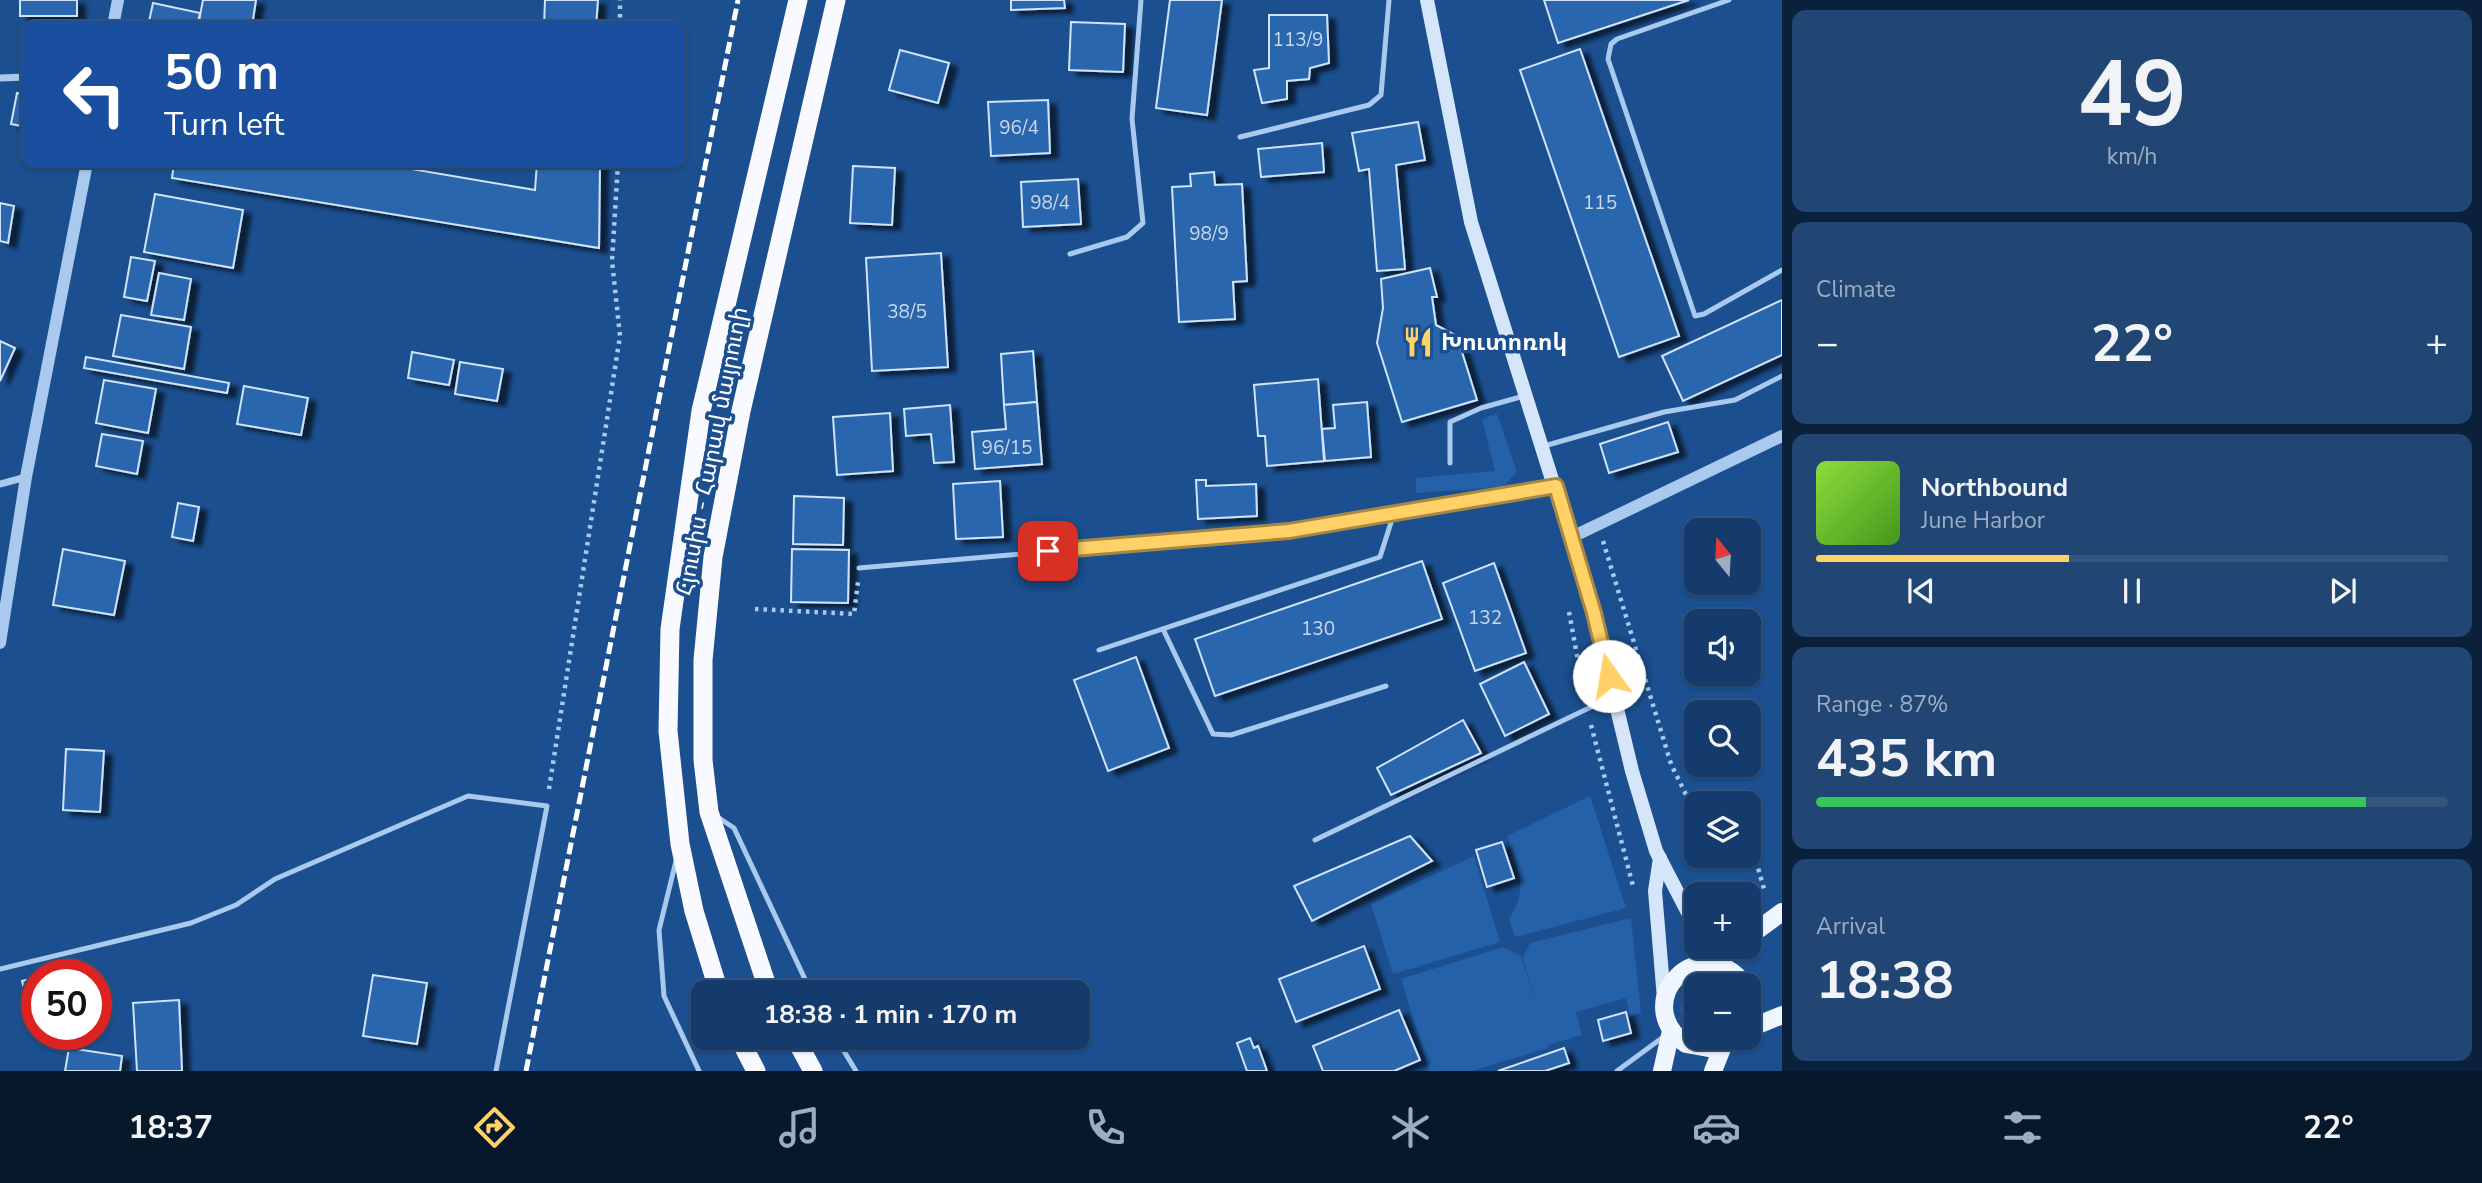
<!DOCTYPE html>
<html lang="en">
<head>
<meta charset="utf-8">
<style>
  body { margin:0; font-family:"Nunito Sans","Noto Sans Armenian",sans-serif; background:#214673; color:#f1f3f6; height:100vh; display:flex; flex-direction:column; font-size:26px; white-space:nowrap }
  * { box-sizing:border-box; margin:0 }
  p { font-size:23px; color:#9dadc1 }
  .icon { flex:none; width:38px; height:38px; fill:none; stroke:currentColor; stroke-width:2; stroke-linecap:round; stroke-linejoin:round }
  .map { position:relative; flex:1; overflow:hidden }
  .details { display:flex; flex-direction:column; gap:10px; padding:10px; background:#0b203b; width:700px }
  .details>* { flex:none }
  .banner { position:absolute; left:21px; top:21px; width:665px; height:147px; border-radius:14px; box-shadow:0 2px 5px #0004,0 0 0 2px #33557e; background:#1a4fa0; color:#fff; overflow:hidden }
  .needle { width:46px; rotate:342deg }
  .controls { position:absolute; left:1684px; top:518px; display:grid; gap:14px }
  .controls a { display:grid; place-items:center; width:77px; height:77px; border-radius:14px; background:#143b6b; box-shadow:0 2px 5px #0004,0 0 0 2px #33557e; font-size:35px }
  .speed { position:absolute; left:21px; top:959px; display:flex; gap:14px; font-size:35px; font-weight:700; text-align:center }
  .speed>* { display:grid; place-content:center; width:91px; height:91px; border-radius:50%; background:#143b6b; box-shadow:0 2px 5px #0004,0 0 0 2px #33557e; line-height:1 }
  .speed .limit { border:10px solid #d22; background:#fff; color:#111 }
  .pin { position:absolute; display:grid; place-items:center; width:60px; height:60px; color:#fff; margin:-30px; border-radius:14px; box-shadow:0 4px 10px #0006 }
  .me { position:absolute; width:77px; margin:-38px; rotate:347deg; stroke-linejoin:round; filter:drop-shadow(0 0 5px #0008) }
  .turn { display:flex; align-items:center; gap:24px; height:147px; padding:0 28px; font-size:32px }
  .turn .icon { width:91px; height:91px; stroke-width:2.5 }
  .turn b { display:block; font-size:49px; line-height:60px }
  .big { font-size:52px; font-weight:700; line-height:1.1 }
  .details .card { flex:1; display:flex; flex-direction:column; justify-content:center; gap:10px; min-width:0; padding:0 24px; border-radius:14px; background:#214673 }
  .details .dial { align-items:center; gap:0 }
  .dial b { font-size:91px; line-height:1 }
  .song { display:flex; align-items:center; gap:21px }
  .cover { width:84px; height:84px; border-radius:10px; background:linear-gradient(135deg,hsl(90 70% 55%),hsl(100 70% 35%)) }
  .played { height:7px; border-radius:4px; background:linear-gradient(90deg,#ffd166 40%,#33557e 40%) }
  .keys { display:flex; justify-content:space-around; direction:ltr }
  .heat { display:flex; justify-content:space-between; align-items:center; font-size:38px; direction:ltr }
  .charge { height:10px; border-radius:5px; background:linear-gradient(90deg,#34c759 87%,#33557e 0) }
  .trip { position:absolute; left:691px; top:980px; width:399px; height:70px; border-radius:14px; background:#143b6b; box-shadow:0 2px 5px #0004,0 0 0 2px #33557e; font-weight:700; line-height:70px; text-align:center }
  .menu { display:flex; height:112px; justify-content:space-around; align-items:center; background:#08182b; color:#9dadc1 }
  .menu .icon { width:49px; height:49px }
  .menu .selected { color:#ffd166 }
  .menu b { font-size:32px; color:#f1f3f6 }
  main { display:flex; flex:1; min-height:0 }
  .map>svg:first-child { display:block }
</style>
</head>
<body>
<main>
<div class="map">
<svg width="1782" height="1071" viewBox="0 0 1782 1071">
  <defs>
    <filter id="shadow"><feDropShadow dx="8" dy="4.5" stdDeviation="2" flood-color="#0009"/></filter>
  </defs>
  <rect width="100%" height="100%" fill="#1b4f8f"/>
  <g fill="#2461a8">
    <path d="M 1497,414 L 1517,472 L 1503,487 L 1416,493 L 1416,478 L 1495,471 L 1482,419 Z"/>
    <path d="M 1590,796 L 1626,908 L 1515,937 L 1509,919 C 1530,888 1517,869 1507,836 Z"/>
    <path d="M 1474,856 L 1500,942 L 1393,974 L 1371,904 Z"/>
    <path d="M 1631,918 L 1641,1013 L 1630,1016 L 1626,998 L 1576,1012 L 1582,1035 L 1548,1045 L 1548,1048 L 1471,1071 L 1429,1071 L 1401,979 L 1503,947 L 1521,956 L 1536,1005 L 1523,958 L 1530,943 Z"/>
    <path d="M 1696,987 L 1696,1031 C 1676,1020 1675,997 1696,987 Z"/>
  </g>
  <g fill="#2a66ad" stroke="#cfe3fa" stroke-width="2" filter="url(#shadow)">
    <rect x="20" y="0" width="57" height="16"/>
    <path d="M 203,0 L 256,0 L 252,26 L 198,26 Z"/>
    <path d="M 545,0 L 598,0 L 596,26 L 544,26 Z"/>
    <path d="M 1011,0 L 1064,0 L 1065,8 L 1011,10 Z"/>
    <path d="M 1170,0 L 1222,0 L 1207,115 L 1156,108 Z"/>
    <path d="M 1544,0 L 1689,0 L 1558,43 Z"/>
    <path d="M 153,3 L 200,13 L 197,26 L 148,26 Z"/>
    <path d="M 1269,15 L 1327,15 L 1329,63 L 1310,68 L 1309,79 L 1287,81 L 1287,99 L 1262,103 L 1254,70 L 1269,68 Z"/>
    <path d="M 1071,22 L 1125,24 L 1123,72 L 1069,70 Z"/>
    <path d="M 1580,49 L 1679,336 L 1619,357 L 1520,70 Z"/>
    <path d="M 900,50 L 949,63 L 938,103 L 889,90 Z"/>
    <path d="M 17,93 L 26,95 L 26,127 L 11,124 Z"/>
    <path d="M 1048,100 L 1050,153 L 991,156 L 988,102 Z"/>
    <path d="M 1418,122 L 1425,160 L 1396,165 L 1405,269 L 1377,271 L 1369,169 L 1359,171 L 1352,133 Z"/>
    <path d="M 1322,143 L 1324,172 L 1261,177 L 1258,149 Z"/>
    <path d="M 174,163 L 376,163 L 535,190 L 537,163 L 600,163 L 599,248 L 172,178 Z"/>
    <path d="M 853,166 L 895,168 L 892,225 L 850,223 Z"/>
    <path d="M 1214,172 L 1215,185 L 1242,184 L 1247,281 L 1233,282 L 1235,319 L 1179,322 L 1172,187 L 1191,186 L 1190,174 Z"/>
    <path d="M 1078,179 L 1081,224 L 1023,227 L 1021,182 Z"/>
    <path d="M 155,194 L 243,210 L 233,268 L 144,252 Z"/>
    <path d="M 0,203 L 14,206 L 8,243 L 0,241 Z"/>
    <path d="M 941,253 L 948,367 L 872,371 L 866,258 Z"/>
    <path d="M 131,257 L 155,261 L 147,301 L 124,297 Z"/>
    <path d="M 1430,268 L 1437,297 L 1432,297 L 1436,325 L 1457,336 L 1477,400 L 1402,422 L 1377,343 L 1383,308 L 1381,279 Z"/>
    <path d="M 159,273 L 191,279 L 184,320 L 151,315 Z"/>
    <path d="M 1782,300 L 1782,355 L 1683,401 L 1662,356 Z"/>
    <path d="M 121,315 L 191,327 L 184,369 L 113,356 Z"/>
    <path d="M 0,341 L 15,348 L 0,381 Z"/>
    <path d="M 1033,351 L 1037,402 L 1004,405 L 1001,354 Z"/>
    <path d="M 412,352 L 454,360 L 449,385 L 408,378 Z"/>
    <path d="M 86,357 L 229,383 L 227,393 L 84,368 Z"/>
    <path d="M 460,362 L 503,369 L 497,401 L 455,394 Z"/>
    <path d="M 1318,379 L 1324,461 L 1267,466 L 1265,436 L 1258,436 L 1254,385 Z"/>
    <path d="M 104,380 L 156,389 L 148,433 L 96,423 Z"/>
    <path d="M 244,386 L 308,398 L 301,435 L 237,424 Z"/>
    <path d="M 1037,402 L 1042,464 L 975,469 L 972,432 L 1006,429 L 1004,405 Z"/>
    <path d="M 1367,402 L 1371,457 L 1325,461 L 1322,429 L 1335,428 L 1333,405 Z"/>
    <path d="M 950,405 L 954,462 L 934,463 L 931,434 L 906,436 L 904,409 Z"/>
    <path d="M 890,413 L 893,471 L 837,475 L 833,417 Z"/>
    <path d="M 1668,422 L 1678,452 L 1609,473 L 1600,444 Z"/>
    <path d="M 102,434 L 143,441 L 137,474 L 96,466 Z"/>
    <path d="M 1196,480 L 1206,480 L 1206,486 L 1256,484 L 1257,516 L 1198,519 Z"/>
    <path d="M 1000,481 L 1003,537 L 956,539 L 953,484 Z"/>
    <path d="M 794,496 L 844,498 L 843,545 L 793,544 Z"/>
    <path d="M 178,503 L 199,507 L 193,541 L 172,537 Z"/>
    <path d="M 63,549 L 125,561 L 114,615 L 53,605 Z"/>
    <path d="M 792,549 L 849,550 L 848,603 L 791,602 Z"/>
    <path d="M 1422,561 L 1442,619 L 1215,696 L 1195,639 Z"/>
    <path d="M 1494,563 L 1526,653 L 1475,671 L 1443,583 Z"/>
    <path d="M 1136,657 L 1169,748 L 1108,771 L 1074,680 Z"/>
    <path d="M 1524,662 L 1549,714 L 1505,736 L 1480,684 Z"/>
    <path d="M 1463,720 L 1481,753 L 1391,795 L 1377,768 Z"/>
    <path d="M 66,749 L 104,751 L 100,812 L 63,810 Z"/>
    <path d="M 1410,836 L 1432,861 L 1312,921 L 1294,886 Z"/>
    <path d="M 1502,842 L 1514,878 L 1487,887 L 1476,850 Z"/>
    <path d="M 1364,946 L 1380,989 L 1296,1022 L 1279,979 Z"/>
    <path d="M 373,975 L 427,983 L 417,1044 L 363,1036 Z"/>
    <path d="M 37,977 L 37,1028 L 34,1028 L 22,981 Z"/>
    <path d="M 179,1000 L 182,1071 L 137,1071 L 133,1003 Z"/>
    <path d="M 1399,1010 L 1420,1060 L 1394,1071 L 1323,1071 L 1313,1046 Z"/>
    <path d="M 1626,1012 L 1631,1033 L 1603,1041 L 1598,1020 Z"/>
    <path d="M 1250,1038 L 1254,1048 L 1258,1046 L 1267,1071 L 1247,1071 L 1237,1043 Z"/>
    <path d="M 69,1048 L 122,1056 L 120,1071 L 65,1071 Z"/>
    <path d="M 1564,1048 L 1569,1063 L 1545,1071 L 1498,1071 Z"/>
  </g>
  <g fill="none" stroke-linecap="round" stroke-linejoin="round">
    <g stroke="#a9c9ee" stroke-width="4.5" stroke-dasharray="3.5 5" stroke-linecap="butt">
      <path d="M 620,26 L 620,0"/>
      <path d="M 1603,541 L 1671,764 L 1696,815"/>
      <path d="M 755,609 L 854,614 L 858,582"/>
      <path d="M 1569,612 L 1584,693"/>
      <path d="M 1591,725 L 1633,886"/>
      <path d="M 549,789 L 620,336 L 612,261 L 618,163"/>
      <path d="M 1727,856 L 1758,868 L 1764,889"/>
    </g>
    <g stroke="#a9c9ee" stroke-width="5">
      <path d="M 1729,0 L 1617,39 L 1611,44 L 1608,59 L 1695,316 L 1704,314 L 1782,270"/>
      <path d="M 1240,137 L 1369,105 L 1381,95 L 1389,0"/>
      <path d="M 1070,254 L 1127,237 L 1143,223 L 1132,119 L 1141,0"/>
      <path d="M 1544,446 L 1664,412 L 1735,400 L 1782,376"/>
      <path d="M 1450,463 L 1450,422 L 1481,408 L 1524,396"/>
      <path d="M 859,568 L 1289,531 L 1553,486"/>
      <path d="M 1163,629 L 1213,734 L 1231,735 L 1386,686"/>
      <path d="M 1099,650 L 1380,557 L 1394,513"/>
      <path d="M 716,816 L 734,828 L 811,992"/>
      <path d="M 1315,840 L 1614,696"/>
      <path d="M 676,861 L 659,930 L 664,996 L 699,1071"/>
      <path d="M 0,969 L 191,923 L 236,905 L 275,879 L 468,796 L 547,806 L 496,1071"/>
      <path d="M 836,1038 L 856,1071"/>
      <path d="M 1617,1071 L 1666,1035"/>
    </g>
    <g stroke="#a9c9ee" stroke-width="7">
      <path d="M 0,78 L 26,77"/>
      <path d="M 0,484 L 26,477"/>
    </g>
    <g stroke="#a9c9ee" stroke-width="12">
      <path d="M 113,26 L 118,0"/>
      <path d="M 1572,537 L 1782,436"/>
      <path d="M 0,643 L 26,477 L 87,163"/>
    </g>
    <g stroke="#d6e6fa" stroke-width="14">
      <path d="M 1427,0 L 1471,222 L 1594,613 L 1632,771 L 1656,851 L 1696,928"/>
      <path d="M 1660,858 L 1655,891 L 1664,999"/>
      <path d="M 1705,947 L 1714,964"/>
    </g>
    <g stroke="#f0f6ff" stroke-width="18">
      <path d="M 1748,937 L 1782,912"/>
      <path d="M 1714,964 L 1736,947"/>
      <path d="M 1748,994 L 1748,1020"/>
      <path d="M 1748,1029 L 1782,1015"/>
      <path d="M 1737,1038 L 1714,1049 L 1686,1044 C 1627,1002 1701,927 1745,985"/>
      <path d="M 1662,1071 L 1671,1031"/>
      <path d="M 1713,1071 L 1723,1046"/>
    </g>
    <g stroke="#f8faff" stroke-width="19">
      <path d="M 719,992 L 694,911 L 680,844 L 668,731 L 670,629 L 701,411 L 798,0"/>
      <path d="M 769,992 L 709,812 L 703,760 L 703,660 L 713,557 L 741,411 L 836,0"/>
      <path d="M 739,1038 L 756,1071"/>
      <path d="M 795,1038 L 813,1071"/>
    </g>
    <path stroke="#fff" stroke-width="5" stroke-dasharray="12 5" stroke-linecap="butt" d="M 526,1071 L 738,0"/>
  </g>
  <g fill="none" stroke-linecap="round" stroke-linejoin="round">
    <g stroke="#a68842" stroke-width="18">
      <path id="route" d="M 1048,551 L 1289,531 L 1556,486 L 1594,613 L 1609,676"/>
    </g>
    <use href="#route" stroke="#ffd166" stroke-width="12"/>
  </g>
  <defs>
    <g id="restaurant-bare" transform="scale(2.415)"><path d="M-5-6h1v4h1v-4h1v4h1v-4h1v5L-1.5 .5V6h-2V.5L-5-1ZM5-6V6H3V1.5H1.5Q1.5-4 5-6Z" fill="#ffd166" stroke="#1b4f8f" stroke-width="2.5" paint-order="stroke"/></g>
  </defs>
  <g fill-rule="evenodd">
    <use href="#restaurant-bare" x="1418" y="342"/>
  </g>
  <g text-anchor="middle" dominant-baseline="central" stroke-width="7" stroke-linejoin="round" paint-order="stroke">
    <g font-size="19" fill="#cad9ea">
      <text x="1298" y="40">113/9</text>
      <text x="1019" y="128">96/4</text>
      <text x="1050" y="203">98/4</text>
      <text x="1600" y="203">115</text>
      <text x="1209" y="234">98/9</text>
      <text x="907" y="312">38/5</text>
      <text x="1007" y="448">96/15</text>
      <text x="1485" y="618">132</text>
      <text x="1318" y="629">130</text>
    </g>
    <g font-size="23" font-weight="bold" fill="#fff" stroke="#1b4f8f" text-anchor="start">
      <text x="1441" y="342">Խուտոռոկ</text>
    </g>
    <g font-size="23" fill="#fff" stroke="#1b4f8f">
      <text transform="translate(712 451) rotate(-79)">Հյուսիս - Հարավ մայրուղի</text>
    </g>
  </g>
</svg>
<div class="controls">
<a><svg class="needle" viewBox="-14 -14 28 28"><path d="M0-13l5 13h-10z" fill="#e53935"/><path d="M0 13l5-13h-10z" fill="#9dadc1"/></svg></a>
<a><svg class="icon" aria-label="sound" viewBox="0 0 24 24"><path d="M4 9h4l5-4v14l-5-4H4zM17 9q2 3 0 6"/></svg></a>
<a><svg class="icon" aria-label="search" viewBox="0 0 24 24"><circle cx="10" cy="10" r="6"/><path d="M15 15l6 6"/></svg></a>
<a><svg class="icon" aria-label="layers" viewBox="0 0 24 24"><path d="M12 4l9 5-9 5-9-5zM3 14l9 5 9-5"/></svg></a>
<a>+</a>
<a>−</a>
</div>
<div class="speed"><div class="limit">50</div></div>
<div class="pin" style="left:1048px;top:551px;background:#d93025"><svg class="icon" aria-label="arrive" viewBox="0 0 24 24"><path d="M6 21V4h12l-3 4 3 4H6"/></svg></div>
<svg class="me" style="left:1609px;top:676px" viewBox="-20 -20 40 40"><circle r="19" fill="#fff"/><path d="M0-13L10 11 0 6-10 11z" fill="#ffd166"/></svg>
<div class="trip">18:38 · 1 min · 170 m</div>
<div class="banner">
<div class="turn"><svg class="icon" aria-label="left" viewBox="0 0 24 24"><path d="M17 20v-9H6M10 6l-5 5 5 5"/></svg><div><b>50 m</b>Turn left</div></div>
</div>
</div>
<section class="details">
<div class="card dial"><b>49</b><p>km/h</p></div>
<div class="card"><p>Climate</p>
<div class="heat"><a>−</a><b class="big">22°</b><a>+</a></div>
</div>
<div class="card">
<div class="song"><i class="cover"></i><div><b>Northbound</b><p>June Harbor</p></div></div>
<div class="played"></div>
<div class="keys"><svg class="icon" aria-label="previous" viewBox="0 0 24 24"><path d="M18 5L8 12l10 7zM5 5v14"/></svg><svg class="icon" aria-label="pause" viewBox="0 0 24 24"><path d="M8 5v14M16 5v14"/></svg><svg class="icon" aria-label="next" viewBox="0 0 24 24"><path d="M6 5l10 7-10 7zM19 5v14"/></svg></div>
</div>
<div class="card"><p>Range · 87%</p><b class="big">435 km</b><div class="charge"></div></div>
<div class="card"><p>Arrival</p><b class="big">18:38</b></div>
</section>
</main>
<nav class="menu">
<b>18:37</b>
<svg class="icon selected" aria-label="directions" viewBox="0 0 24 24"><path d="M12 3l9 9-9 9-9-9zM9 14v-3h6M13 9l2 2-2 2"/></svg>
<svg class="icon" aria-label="music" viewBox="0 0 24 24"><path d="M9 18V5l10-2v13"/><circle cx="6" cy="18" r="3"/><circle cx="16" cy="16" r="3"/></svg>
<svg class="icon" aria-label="phone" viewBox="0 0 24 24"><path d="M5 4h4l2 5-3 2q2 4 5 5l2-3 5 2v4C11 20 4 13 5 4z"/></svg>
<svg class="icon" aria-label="climate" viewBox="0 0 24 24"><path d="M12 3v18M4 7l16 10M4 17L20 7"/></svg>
<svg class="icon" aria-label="car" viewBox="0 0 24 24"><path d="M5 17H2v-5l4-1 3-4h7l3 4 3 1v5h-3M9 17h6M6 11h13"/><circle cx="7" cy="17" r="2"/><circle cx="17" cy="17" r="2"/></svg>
<svg class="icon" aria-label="filters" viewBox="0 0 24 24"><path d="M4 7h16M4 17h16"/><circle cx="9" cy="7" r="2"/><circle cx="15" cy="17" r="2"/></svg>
<b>22°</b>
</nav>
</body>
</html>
